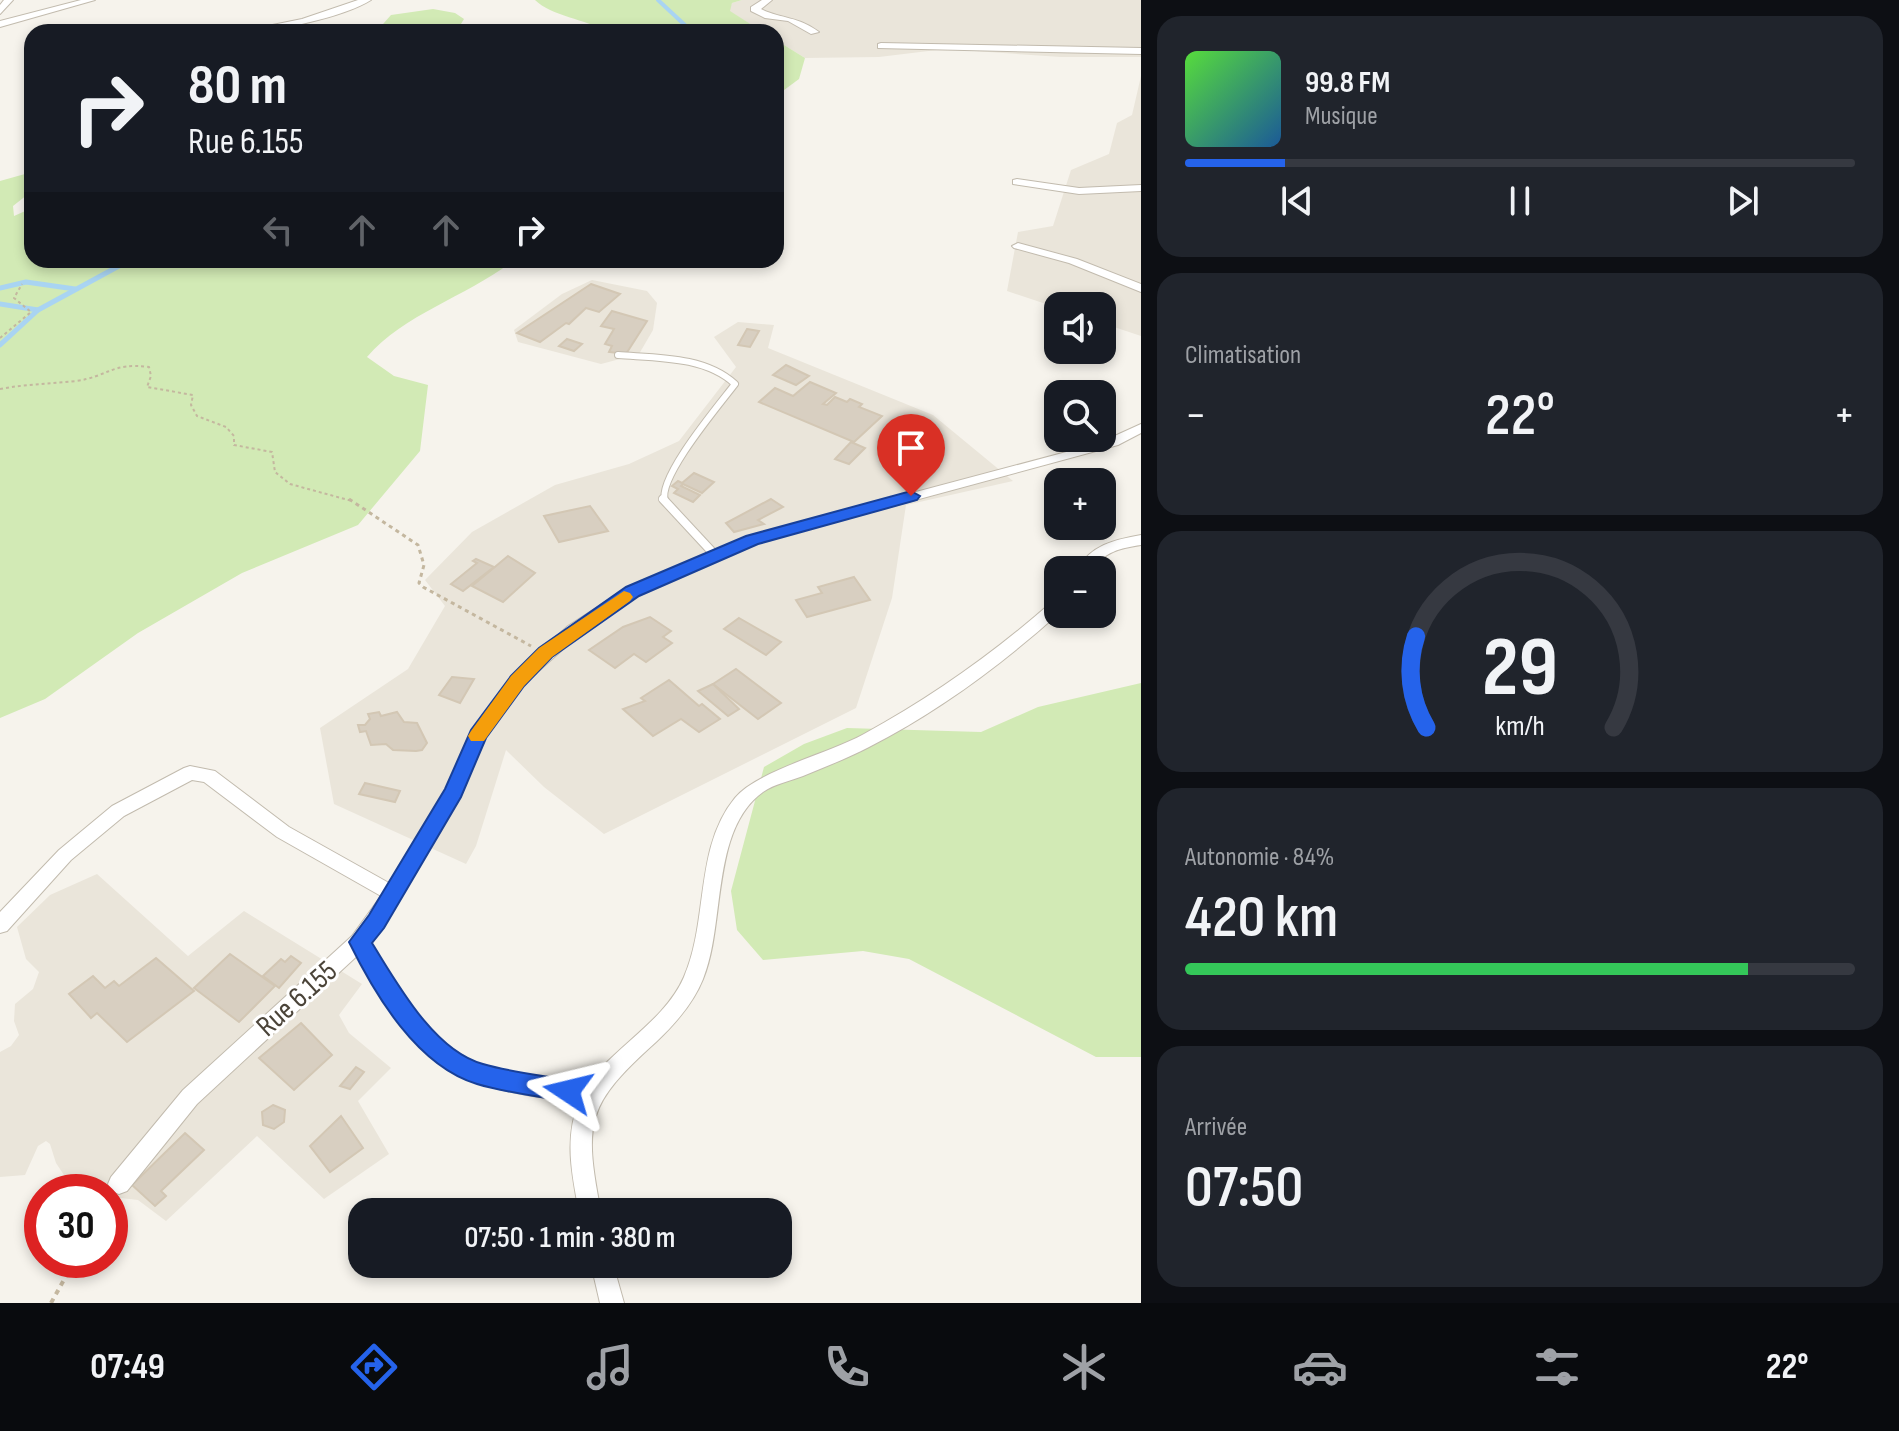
<!DOCTYPE html>
<html lang="fr">
<head>
<meta charset="utf-8">
<style>
  body { margin:0; font-family:"Sofia Sans Condensed",sans-serif; background:#20242c; color:#f1f3f6; height:100vh; display:flex; flex-direction:column; font-size:30px; white-space:nowrap }
  * { box-sizing:border-box; margin:0 }
  p { font-size:26px; color:#9ea1a6 }
  .icon { flex:none; width:44px; height:44px; fill:none; stroke:currentColor; stroke-width:2; stroke-linecap:round; stroke-linejoin:round }
  .map { position:relative; flex:1; overflow:hidden }
  .sheet { display:flex; flex-direction:column; gap:16px; padding:16px; background:#0d0f14; width:758px }
  .sheet>* { flex:none }
  .top-card { position:absolute; left:24px; top:24px; width:760px; height:244px; border-radius:24px; box-shadow:0 4px 12px #0003; background:#171b24; color:#f1f3f6; overflow:hidden }
  .tools { position:absolute; left:1044px; top:292px; display:grid; gap:16px }
  .tools a { display:grid; place-items:center; width:72px; height:72px; border-radius:16px; background:#171b24; box-shadow:0 4px 12px #0003; font-size:40px }
  .speed { position:absolute; left:24px; top:1174px; display:flex; gap:16px; font-size:40px; font-weight:700; text-align:center }
  .speed>* { display:grid; place-content:center; width:104px; height:104px; border-radius:50%; background:#171b24; box-shadow:0 4px 12px #0003; line-height:1 }
  .speed .limit { border:12px solid #d22; background:#fff; color:#111 }
  .pin { position:absolute; display:grid; place-items:center; width:68px; height:68px; color:#fff; margin:-82px -34px; border-radius:50% 50% 50% 0; rotate:-45deg; box-shadow:0 0 8px #0007 }
  .pin .icon { rotate:45deg }
  .me { position:absolute; width:88px; margin:-44px; rotate:280deg; stroke-linejoin:round; filter:drop-shadow(0 0 6px #0008) }
  .turn { display:flex; align-items:center; gap:28px; height:168px; padding:0 32px; font-size:36px }
  .turn .icon { width:104px; height:104px; stroke-width:2.5 }
  .turn b { display:block; font-size:56px; line-height:68px }
  .lanes { display:flex; align-items:center; height:76px; padding:0 32px; background:#0003; justify-content:center; gap:40px; direction:ltr }
  .lanes .off { opacity:.35 }
  .big { font-size:60px; font-weight:600; line-height:1.1 }
  .sheet .tile { flex:1; display:flex; flex-direction:column; justify-content:center; gap:12px; min-width:0; padding:0 28px; border-radius:24px; background:#20242c }
  .sheet .dial { align-items:center; gap:0 }
  .dial svg { height:208px; overflow:visible; fill:none; stroke:#363941; stroke-width:7; stroke-linecap:round; text-anchor:middle }
  .dial text { fill:#f1f3f6; stroke:none }
  .song { display:flex; align-items:center; gap:24px }
  .cover { width:96px; height:96px; border-radius:12px; background:linear-gradient(135deg,hsl(110 70% 55%),hsl(210 70% 35%)) }
  .played { height:8px; border-radius:4px; background:linear-gradient(90deg,#2563eb 15%,#363941 15%) }
  .keys { display:flex; justify-content:space-around; direction:ltr }
  .heat { display:flex; justify-content:space-between; align-items:center; font-size:44px; direction:ltr }
  .charge { height:12px; border-radius:6px; background:linear-gradient(90deg,#34c759 84%,#363941 0) }
  .trip { position:absolute; left:348px; top:1198px; width:444px; height:80px; border-radius:24px; background:#171b24; box-shadow:0 4px 12px #0003; font-weight:600; line-height:80px; text-align:center }
  .tab-bar { display:flex; height:128px; justify-content:space-around; align-items:center; background:#090b0e; color:#9ea1a6 }
  .tab-bar .icon { width:56px; height:56px }
  .tab-bar .on { color:#2563eb }
  .tab-bar b { font-size:36px; color:#f1f3f6 }
  main { display:flex; flex:1; min-height:0 }
  .map>svg:first-child { display:block }
</style>
</head>
<body>
<main>
<div class="map">
<svg width="1141" height="1303" viewBox="0 0 1141 1303">
  <rect width="100%" height="100%" fill="#f6f3ec"/>
  <g fill="#eae5da">
    <path d="M 742,0 L 1141,0 L 1141,57 L 1061,57 L 945,49 L 879,57 L 805,58 L 776,40 L 776,32 L 763,32 L 729,11 L 732,3 Z"/>
    <path d="M 1141,76 L 1141,336 L 1102,323 L 1102,306 L 1058,308 L 1007,291 L 1018,232 L 1053,226 L 1071,170 L 1109,154 L 1117,123 L 1132,115 Z"/>
    <path d="M 592,280 L 647,291 L 657,303 L 653,330 L 639,354 L 601,364 L 518,342 L 514,330 L 562,294 Z"/>
    <path d="M 738,322 L 774,325 L 768,348 L 933,415 L 1013,481 L 906,505 L 892,598 L 856,708 L 604,834 L 544,787 L 506,750 L 476,846 L 466,864 L 334,804 L 320,728 L 408,669 L 445,606 L 425,580 L 472,532 L 555,485 L 629,464 L 679,441 L 736,367 L 714,337 Z"/>
    <path d="M 97,874 L 188,956 L 244,911 L 362,984 L 339,1015 L 349,1033 L 391,1068 L 358,1101 L 389,1154 L 324,1199 L 257,1136 L 166,1221 L 138,1200 L 112,1197 L 110,1192 L 95,1192 L 70,1184 L 56,1163 L 50,1144 L 46,1141 L 38,1146 L 25,1175 L 0,1177 L 0,1052 L 11,1046 L 19,1035 L 14,1021 L 15,1004 L 33,989 L 39,972 L 26,959 L 17,927 L 50,895 Z"/>
  </g>
  <g fill="#d2eab5">
    <path d="M 535,0 L 742,0 L 732,3 L 730,11 L 763,32 L 607,32 C 586,19 551,16 535,0 Z"/>
    <path d="M 433,9 L 455,13 L 464,19 L 456,32 L 376,32 L 391,15 Z"/>
    <path d="M 776,40 L 805,58 L 799,79 L 776,96 Z"/>
    <path d="M 32,172 L 32,191 L 13,206 L 14,216 L 32,208 L 32,260 L 514,260 C 469,296 405,313 367,357 L 394,376 L 428,385 L 420,451 L 358,525 L 242,573 L 138,633 L 45,699 L 0,718 L 0,181 Z"/>
    <path d="M 1141,683 L 1141,1057 L 1096,1057 L 909,959 L 863,951 L 763,960 L 737,930 L 731,891 L 764,767 L 804,744 L 847,728 L 981,732 L 1038,707 Z"/>
  </g>
  <g fill="none" stroke-linecap="round" stroke-linejoin="round">
    <path stroke="#a9d4f2" stroke-width="4" d="M 658,0 L 687,27 L 688,32"/>
    <g stroke="#a9d4f2" stroke-width="5">
      <path d="M 0,288 L 26,282 L 75,289"/>
      <path d="M 0,304 L 38,310"/>
      <path d="M 0,345 L 38,310 L 130,260"/>
    </g>
  </g>
  <g fill="#d8cfc1" stroke="#d3c7b4" stroke-width="2">
    <path d="M 591,284 L 620,294 L 599,312 L 586,308 L 569,324 L 566,323 L 540,342 L 517,333 Z"/>
    <path d="M 612,311 L 647,321 L 626,354 L 609,352 L 612,346 L 605,344 L 614,329 L 601,326 Z"/>
    <path d="M 747,329 L 759,331 L 750,347 L 738,345 Z"/>
    <path d="M 567,339 L 582,344 L 574,351 L 559,346 Z"/>
    <path d="M 786,365 L 809,376 L 796,385 L 773,375 Z"/>
    <path d="M 810,382 L 836,393 L 823,404 L 827,405 L 835,397 L 847,402 L 850,399 L 862,404 L 859,407 L 882,416 L 854,442 L 759,402 L 775,388 L 793,396 Z"/>
    <path d="M 851,442 L 865,448 L 849,464 L 835,459 Z"/>
    <path d="M 913,456 L 921,460 L 907,471 L 899,466 Z"/>
    <path d="M 694,473 L 714,482 L 702,493 L 683,484 L 681,486 L 700,495 L 693,502 L 674,493 L 678,489 L 672,486 L 678,481 L 682,483 Z"/>
    <path d="M 771,499 L 783,507 L 758,520 L 764,524 L 734,532 L 726,523 Z"/>
    <path d="M 590,506 L 608,531 L 559,542 L 544,516 Z"/>
    <path d="M 508,556 L 535,573 L 503,602 L 472,586 Z"/>
    <path d="M 476,559 L 494,567 L 463,591 L 451,584 L 477,563 L 473,561 Z"/>
    <path d="M 854,577 L 870,600 L 807,617 L 796,600 L 822,593 L 818,587 Z"/>
    <path d="M 650,617 L 671,631 L 663,637 L 672,643 L 646,662 L 634,654 L 615,668 L 589,650 L 623,627 Z"/>
    <path d="M 739,618 L 781,642 L 766,655 L 724,629 Z"/>
    <path d="M 736,669 L 781,703 L 758,719 L 713,684 Z"/>
    <path d="M 452,677 L 474,679 L 460,703 L 439,695 Z"/>
    <path d="M 669,680 L 699,706 L 702,704 L 720,719 L 699,732 L 681,719 L 653,736 L 623,709 L 645,701 L 641,698 Z"/>
    <path d="M 713,684 L 739,709 L 728,716 L 698,691 Z"/>
    <path d="M 379,712 L 381,716 L 397,712 L 404,722 L 417,723 L 427,743 L 422,750 L 416,751 L 393,750 L 386,744 L 371,745 L 366,731 L 360,732 L 358,725 L 365,725 L 370,719 L 368,714 Z"/>
    <path d="M 365,783 L 400,791 L 395,802 L 359,794 Z"/>
    <path d="M 230,954 L 275,986 L 239,1022 L 194,988 Z"/>
    <path d="M 291,956 L 301,963 L 279,988 L 263,976 L 281,959 L 285,962 Z"/>
    <path d="M 156,958 L 194,991 L 127,1042 L 97,1013 L 91,1018 L 69,994 L 93,976 L 105,988 L 114,981 L 119,986 Z"/>
    <path d="M 301,1023 L 332,1055 L 294,1090 L 259,1058 Z"/>
    <path d="M 356,1067 L 364,1072 L 350,1089 L 340,1086 Z"/>
    <path d="M 273,1105 L 285,1110 L 284,1122 L 274,1129 L 263,1125 L 262,1112 Z"/>
    <path d="M 341,1116 L 363,1148 L 330,1172 L 310,1146 Z"/>
    <path d="M 185,1133 L 204,1150 L 161,1191 L 166,1196 L 155,1206 L 132,1185 Z"/>
  </g>
  <g fill="none" stroke-linecap="round" stroke-linejoin="round">
    <g stroke="#c2bbae" stroke-width="8">
      <path id="lane-far1" d="M 618,355 C 656,358 705,356 735,384 C 719,405 657,478 665,501"/>
    </g>
    <g stroke="#c2bbae" stroke-width="10">
      <path id="lane" d="M 663,499 L 715,555"/>
    </g>
    <g stroke="#c2bbae" stroke-width="2">
      <g id="street">
        <path d="M 4,0 L 13,0 L 0,14 L 0,5 Z"/>
        <path d="M 81,0 L 95,0 L 0,27 L 0,21 Z"/>
        <path d="M 358,0 L 371,0 C 342,18 274,32 238,32 L 302,19 Z"/>
        <path d="M 762,0 L 772,0 L 761,9 C 781,19 798,16 819,32 L 811,34 L 788,21 L 765,18 L 751,11 L 751,7 Z"/>
        <path d="M 881,43 L 1141,48 L 1141,54 L 878,48 L 878,44 Z"/>
        <path d="M 1017,179 L 1079,188 L 1141,185 L 1141,191 L 1079,194 L 1013,184 L 1013,180 Z"/>
        <path d="M 1018,243 L 1077,259 L 1141,284 L 1141,292 L 1069,263 L 1014,248 L 1012,246 Z"/>
        <path d="M 1141,424 L 1141,433 L 1118,445 L 757,543 L 637,596 L 580,634 L 523,685 L 486,737 L 460,796 L 383,927 L 370,943 C 399,990 429,1046 485,1066 C 517,1078 554,1079 587,1085 C 615,1046 665,1021 684,977 C 709,920 694,848 735,798 C 757,771 830,753 864,734 C 932,697 995,652 1053,601 L 1058,600 L 1058,614 C 1001,665 938,712 869,747 C 848,758 825,767 803,776 C 790,781 774,784 763,792 C 710,830 726,924 703,979 C 693,1004 675,1024 656,1042 C 587,1104 583,1121 601,1212 L 579,1212 C 572,1175 564,1138 579,1102 C 549,1098 517,1095 488,1086 C 423,1066 391,1011 357,956 L 197,1104 L 127,1191 L 119,1194 L 111,1191 L 108,1184 L 111,1177 L 183,1090 L 352,936 L 381,896 L 277,837 L 204,782 L 192,780 L 124,816 L 71,860 L 7,931 L 0,933 L 0,912 L 59,850 L 112,806 L 184,768 L 190,766 L 215,771 L 289,827 L 389,883 L 446,789 L 472,731 L 511,677 L 568,626 L 627,588 L 747,537 L 1070,451 L 1108,439 Z"/>
        <path d="M 1141,535 L 1141,545 C 1120,548 1104,552 1092,570 L 1076,570 C 1092,545 1113,540 1141,535 Z"/>
        <path d="M 591,1264 L 613,1264 L 624,1303 L 600,1303 Z"/>
      </g>
    </g>
    <g stroke="#c4b79f" stroke-width="2" stroke-dasharray="3 3" stroke-linecap="butt">
      <path d="M 0,338 L 31,312 L 14,298 L 22,284"/>
      <path d="M 0,389 C 26,384 50,384 76,381 C 107,377 112,362 149,367 L 151,376 L 147,387 L 193,395 L 191,405 L 197,416 L 226,427 L 234,436 L 234,445 L 272,452 L 275,472 L 290,484 L 352,501"/>
    </g>
    <path stroke="#c4b79f" stroke-width="3" stroke-dasharray="4 4" stroke-linecap="butt" d="M 349,499 L 418,545 L 424,565 L 419,583 L 423,587 L 531,646"/>
    <path stroke="#c4b79f" stroke-width="4" stroke-dasharray="5 5" stroke-linecap="butt" d="M 51,1303 L 75,1260"/>
    <use href="#lane-far1" stroke="#fff" stroke-width="6"/>
    <use href="#lane" stroke="#fff" stroke-width="8"/>
    <use href="#street" fill="#fff" fill-rule="evenodd"/>
  </g>
  <path fill="#2563eb" stroke="#184099" stroke-width="2" d="M 911,491 L 920,496 L 917,500 L 758,544 L 639,596 L 552,657 L 524,686 L 486,738 L 461,797 L 384,928 L 372,943 C 397,983 434,1051 483,1064 C 510,1072 540,1075 568,1080 L 577,1083 L 580,1091 L 577,1098 L 568,1102 C 538,1096 507,1093 477,1084 C 417,1066 375,995 349,942 L 369,915 L 445,789 L 471,730 L 511,676 L 539,648 L 626,587 L 746,536 Z"/>
  <path fill="#f59e0b" d="M 624,591 L 630,593 L 633,597 L 630,601 L 552,657 L 524,686 L 484,741 L 471,741 L 468,736 L 471,731 L 511,676 L 539,648 Z"/>
  <g text-anchor="middle" dominant-baseline="central" stroke-width="6" stroke-linejoin="round" paint-order="stroke">
    <g font-size="30" fill="#4b4439" stroke="#fff">
      <text transform="translate(297 999) rotate(-42)">Rue 6.155</text>
    </g>
  </g>
</svg>
<div class="tools">
<a><svg class="icon" aria-label="sound" viewBox="0 0 24 24"><path d="M4 9h4l5-4v14l-5-4H4zM17 9q2 3 0 6"/></svg></a>
<a><svg class="icon" aria-label="search" viewBox="0 0 24 24"><circle cx="10" cy="10" r="6"/><path d="M15 15l6 6"/></svg></a>
<a>+</a>
<a>−</a>
</div>
<div class="speed"><div class="limit">30</div></div>
<div class="pin" style="left:911px;top:496px;background:#d93025"><svg class="icon" aria-label="arrive" viewBox="0 0 24 24"><path d="M6 21V4h12l-3 4 3 4H6"/></svg></div>
<svg class="me" style="left:568px;top:1091px" viewBox="-20 -20 40 40"><path d="M0-17L14 15 0 8-14 15z" fill="#2563eb" stroke="#fff" stroke-width="4"/></svg>
<div class="trip">07:50 · 1 min · 380 m</div>
<div class="top-card">
<div class="turn"><svg class="icon" aria-label="right" viewBox="0 0 24 24"><path d="M7 20v-9h11M14 6l5 5-5 5"/></svg><div><b>80 m</b>Rue 6.155</div></div>
<div class="lanes"><svg class="icon off" aria-label="left" viewBox="0 0 24 24"><path d="M17 20v-9H6M10 6l-5 5 5 5"/></svg><svg class="icon off" aria-label="ahead" viewBox="0 0 24 24"><path d="M12 20V5M6 11l6-6 6 6"/></svg><svg class="icon off" aria-label="ahead" viewBox="0 0 24 24"><path d="M12 20V5M6 11l6-6 6 6"/></svg><svg class="icon" aria-label="right" viewBox="0 0 24 24"><path d="M7 20v-9h11M14 6l5 5-5 5"/></svg></div>
</div>
</div>
<section class="sheet">
<div class="tile">
<div class="song"><i class="cover"></i><div><b>99.8 FM</b><p>Musique</p></div></div>
<div class="played"></div>
<div class="keys"><svg class="icon" aria-label="previous" viewBox="0 0 24 24"><path d="M18 5L8 12l10 7zM5 5v14"/></svg><svg class="icon" aria-label="pause" viewBox="0 0 24 24"><path d="M8 5v14M16 5v14"/></svg><svg class="icon" aria-label="next" viewBox="0 0 24 24"><path d="M6 5l10 7-10 7zM19 5v14"/></svg></div>
</div>
<div class="tile"><p>Climatisation</p>
<div class="heat"><a>−</a><b class="big">22°</b><a>+</a></div>
</div>
<div class="tile dial"><svg viewBox="0 0 100 80">
<path d="M14 69A42 42 0 1 1 86 69"/>
<path d="M14 69A42 42 0 0 1 10 34" stroke="#2563eb"/>
<text x="50" y="56" font-size="32" font-weight="700">29</text>
<text x="50" y="72" font-size="11">km/h</text>
</svg></div>
<div class="tile"><p>Autonomie · 84%</p><b class="big">420 km</b><div class="charge"></div></div>
<div class="tile"><p>Arrivée</p><b class="big">07:50</b></div>
</section>
</main>
<nav class="tab-bar">
<b>07:49</b>
<svg class="icon on" aria-label="directions" viewBox="0 0 24 24"><path d="M12 3l9 9-9 9-9-9zM9 14v-3h6M13 9l2 2-2 2"/></svg>
<svg class="icon" aria-label="music" viewBox="0 0 24 24"><path d="M9 18V5l10-2v13"/><circle cx="6" cy="18" r="3"/><circle cx="16" cy="16" r="3"/></svg>
<svg class="icon" aria-label="phone" viewBox="0 0 24 24"><path d="M5 4h4l2 5-3 2q2 4 5 5l2-3 5 2v4C11 20 4 13 5 4z"/></svg>
<svg class="icon" aria-label="climate" viewBox="0 0 24 24"><path d="M12 3v18M4 7l16 10M4 17L20 7"/></svg>
<svg class="icon" aria-label="car" viewBox="0 0 24 24"><path d="M5 17H2v-5l4-1 3-4h7l3 4 3 1v5h-3M9 17h6M6 11h13"/><circle cx="7" cy="17" r="2"/><circle cx="17" cy="17" r="2"/></svg>
<svg class="icon" aria-label="filters" viewBox="0 0 24 24"><path d="M4 7h16M4 17h16"/><circle cx="9" cy="7" r="2"/><circle cx="15" cy="17" r="2"/></svg>
<b>22°</b>
</nav>
</body>
</html>
